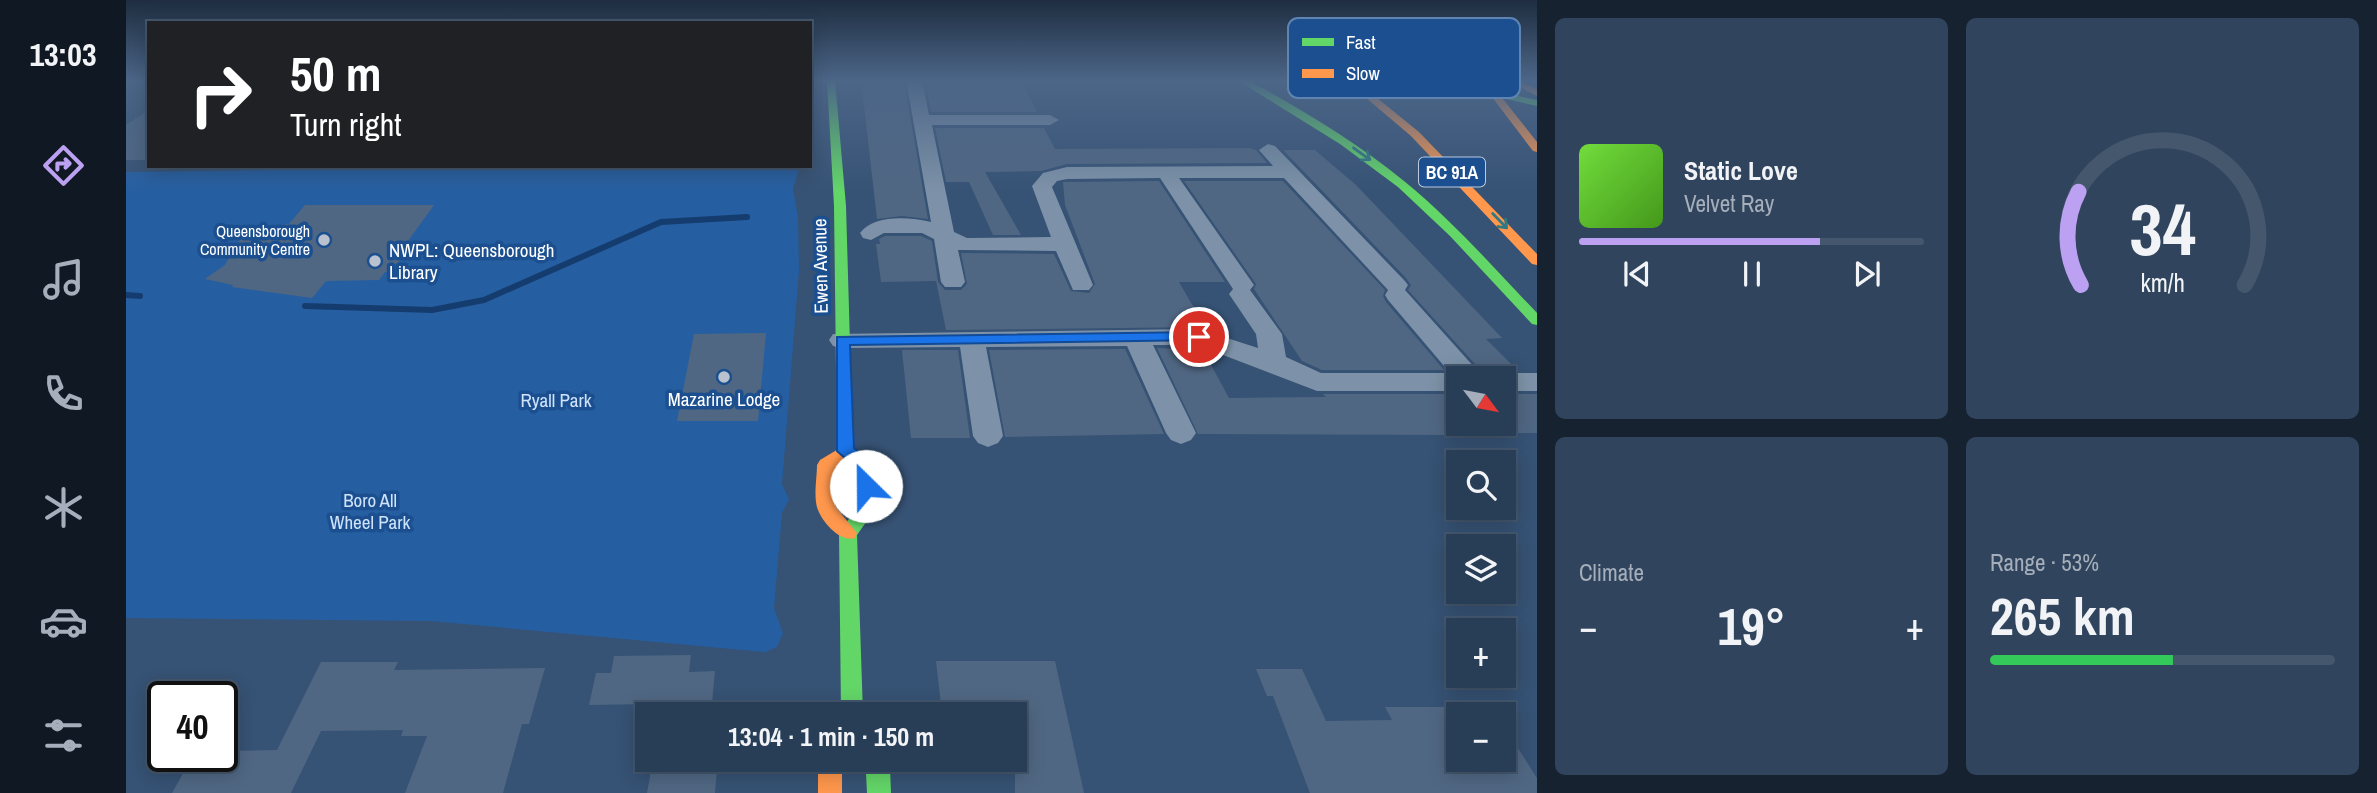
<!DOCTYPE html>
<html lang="en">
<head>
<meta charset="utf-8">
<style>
  body { margin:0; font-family:"Archivo Narrow",sans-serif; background:#30455d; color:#f1f3f6; height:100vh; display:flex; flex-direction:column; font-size:26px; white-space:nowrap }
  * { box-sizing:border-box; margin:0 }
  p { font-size:23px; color:#a5aeba }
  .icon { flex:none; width:38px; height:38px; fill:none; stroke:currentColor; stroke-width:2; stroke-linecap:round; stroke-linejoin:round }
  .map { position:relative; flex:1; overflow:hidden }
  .details { display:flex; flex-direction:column; gap:18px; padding:18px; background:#162230; width:840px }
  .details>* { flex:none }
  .guide { position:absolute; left:21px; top:21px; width:665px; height:147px; border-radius:0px; box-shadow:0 4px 18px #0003,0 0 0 2px #44576d; background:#202124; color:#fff; overflow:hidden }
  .needle { width:46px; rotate:122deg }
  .tools { position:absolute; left:1320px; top:366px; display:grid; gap:14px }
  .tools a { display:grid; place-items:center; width:70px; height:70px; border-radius:0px; background:#283e57; box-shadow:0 4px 18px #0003,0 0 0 2px #44576d; font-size:35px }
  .speed { position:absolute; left:21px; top:681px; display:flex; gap:14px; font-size:35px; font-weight:700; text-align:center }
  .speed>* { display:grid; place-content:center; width:91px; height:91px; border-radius:50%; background:#283e57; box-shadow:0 4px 18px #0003,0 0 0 2px #44576d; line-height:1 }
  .speed .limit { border:4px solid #111; border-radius:10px; background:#fff; color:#111 }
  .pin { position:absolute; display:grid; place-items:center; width:60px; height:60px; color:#fff; margin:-30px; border:4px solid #fff; border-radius:50%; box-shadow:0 2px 7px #0007 }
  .me { position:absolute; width:77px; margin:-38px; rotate:337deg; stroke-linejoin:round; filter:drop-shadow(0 0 5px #0008) }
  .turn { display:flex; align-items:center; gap:24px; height:147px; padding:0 28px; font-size:32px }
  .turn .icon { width:91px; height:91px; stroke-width:2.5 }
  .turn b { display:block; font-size:49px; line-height:60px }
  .big { font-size:52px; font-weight:800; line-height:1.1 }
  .details .widget { flex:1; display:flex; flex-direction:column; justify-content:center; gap:10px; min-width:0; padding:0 24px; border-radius:10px; background:#30455d }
  .details .dial { align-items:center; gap:0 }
  .dial svg { height:182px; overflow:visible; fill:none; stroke:#44576d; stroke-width:7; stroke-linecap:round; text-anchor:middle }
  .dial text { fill:#f1f3f6; stroke:none }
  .song { display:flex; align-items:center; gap:21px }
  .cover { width:84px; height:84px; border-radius:10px; background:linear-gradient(135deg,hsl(100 70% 55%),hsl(100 70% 35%)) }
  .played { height:7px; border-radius:4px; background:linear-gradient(90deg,#bca0f2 70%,#44576d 70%) }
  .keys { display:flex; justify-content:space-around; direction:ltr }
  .heat { display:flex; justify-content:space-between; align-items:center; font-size:38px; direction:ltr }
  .charge { height:10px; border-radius:5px; background:linear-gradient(90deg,#34c759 53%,#44576d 0) }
  .details .tiles { flex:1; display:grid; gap:18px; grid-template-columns:repeat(2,1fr) }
  .trip { position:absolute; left:509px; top:702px; width:392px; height:70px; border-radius:0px; background:#283e57; box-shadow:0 4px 18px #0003,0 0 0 2px #44576d; font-weight:800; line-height:70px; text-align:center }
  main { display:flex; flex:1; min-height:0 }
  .tabs { display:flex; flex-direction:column; width:126px; justify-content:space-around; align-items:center; background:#101923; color:#a5aeba }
  .tabs .icon { width:49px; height:49px }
  .tabs .selected { color:#bca0f2 }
  .tabs b { font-size:32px; color:#f1f3f6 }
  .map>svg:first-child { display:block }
</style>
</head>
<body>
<main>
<nav class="tabs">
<b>13:03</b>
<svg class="icon selected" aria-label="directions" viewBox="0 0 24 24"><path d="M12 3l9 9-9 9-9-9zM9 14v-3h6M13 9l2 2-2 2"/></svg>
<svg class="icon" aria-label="music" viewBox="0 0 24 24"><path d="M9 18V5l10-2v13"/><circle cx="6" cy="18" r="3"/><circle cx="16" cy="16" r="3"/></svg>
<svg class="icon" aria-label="phone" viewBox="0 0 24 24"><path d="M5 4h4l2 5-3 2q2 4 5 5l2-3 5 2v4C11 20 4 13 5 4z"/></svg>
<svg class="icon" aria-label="climate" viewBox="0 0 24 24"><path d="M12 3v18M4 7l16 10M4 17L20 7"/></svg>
<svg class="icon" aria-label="car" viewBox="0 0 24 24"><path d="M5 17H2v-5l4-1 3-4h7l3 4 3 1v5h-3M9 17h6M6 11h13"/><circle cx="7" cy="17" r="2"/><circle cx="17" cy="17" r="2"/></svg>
<svg class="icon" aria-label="filters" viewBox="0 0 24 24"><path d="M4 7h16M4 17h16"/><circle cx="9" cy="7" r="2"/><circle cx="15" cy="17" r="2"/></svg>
</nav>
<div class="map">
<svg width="1411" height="793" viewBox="0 0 1411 793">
  <rect width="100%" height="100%" fill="#365274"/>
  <path fill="#265fa1" d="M 445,166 L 674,166 L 667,189 L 672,217 L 673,271 L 656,484 L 663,499 L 656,513 L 648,608 L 657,633 L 651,647 L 639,652 L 305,621 L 0,618 L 0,172 Z"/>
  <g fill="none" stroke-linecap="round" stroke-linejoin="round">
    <g stroke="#153c6e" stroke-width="6">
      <path d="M 0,295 L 14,296"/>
      <path d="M 179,306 L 306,310 L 358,300 L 535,222 L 621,217"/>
    </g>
  </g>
  <g fill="#506783">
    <path d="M 735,80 L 778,80 L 802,219 L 776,216 L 751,219 Z"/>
    <path d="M 799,80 L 895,80 L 911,112 L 805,112 Z"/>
    <path d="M 23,110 L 23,160 L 0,160 L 0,125 Z"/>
    <path d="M 809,128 L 918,128 L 929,149 L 1123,148 L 1130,150 L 1141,163 L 941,164 L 915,171 L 859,172 L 895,235 L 867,235 L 843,182 L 820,182 Z"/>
    <path d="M 1157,150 L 1189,150 L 1230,185 L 1376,338 L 1360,339 L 1391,370 L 1359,375 L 1282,290 L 1285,285 L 1280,278 Z"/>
    <path d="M 1033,181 L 1099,282 L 1053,282 L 1079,327 L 820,330 L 810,281 L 755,282 L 750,244 L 754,244 L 753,239 L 759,236 L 795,236 L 806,241 L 812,282 L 819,290 L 835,290 L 841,284 L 835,253 L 928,254 L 945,291 L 963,293 L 969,284 L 939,205 L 937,182 Z"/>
    <path d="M 1058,181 L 1157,181 L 1259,290 L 1257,296 L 1260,302 L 1318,370 L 1196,370 L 1176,361 L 1128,289 L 1130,284 Z"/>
    <path d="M 179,205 L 308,205 L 274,252 L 278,255 L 265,272 L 259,272 L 253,280 L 200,281 L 186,298 L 106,287 L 107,285 L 79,279 L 99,265 L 120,229 L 163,224 Z"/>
    <path d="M 640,333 L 632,421 L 551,421 L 568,334 Z"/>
    <path d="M 1031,348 L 1077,350 L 1103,398 L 1200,397 L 1197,394 L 1332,394 L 1332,435 L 1072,434 Z"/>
    <path d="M 999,349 L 1038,434 L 879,437 L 863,350 Z"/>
    <path d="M 776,350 L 832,350 L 844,438 L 785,438 Z"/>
    <rect x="1377" y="394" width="34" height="39"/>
    <path d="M 565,655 L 563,672 L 589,671 L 586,703 L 463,705 L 470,673 L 485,673 L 488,656 Z"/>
    <path d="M 810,661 L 929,661 L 958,793 L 889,793 L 889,714 L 816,714 Z"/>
    <path d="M 195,662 L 272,662 L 268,670 L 419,668 L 403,724 L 396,724 L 377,793 L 279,793 L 301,736 L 275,736 L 277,730 L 195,731 L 165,793 L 46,793 L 67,756 L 96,756 L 96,751 L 151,750 Z"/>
    <path d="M 1130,669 L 1176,669 L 1200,721 L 1266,720 L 1259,707 L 1332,707 L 1332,760 L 1377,762 L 1377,725 L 1411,778 L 1411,793 L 1184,793 L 1147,696 L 1141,696 Z"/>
    <path d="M 527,760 L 592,760 L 589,793 L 521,793 Z"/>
  </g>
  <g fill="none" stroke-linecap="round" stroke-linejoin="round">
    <g fill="#7d92a8" fill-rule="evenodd">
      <path d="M 780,80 L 796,80 L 803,115 L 924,115 L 933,120 L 924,125 L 806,125 L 828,232 L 841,238 L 925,237 L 906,186 L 917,173 L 941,167 L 1147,166 L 1133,150 L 1142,144 L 1149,146 L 1278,280 L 1282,285 L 1279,290 L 1358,378 L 1332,378 L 1332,391 L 1191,391 L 1071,345 L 1027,345 L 1070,433 L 1065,440 L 1055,444 L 1045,440 L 1040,433 L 1001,346 L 860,347 L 877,436 L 872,443 L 862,447 L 852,443 L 847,436 L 834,347 L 716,348 L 707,346 L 703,340 L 707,334 L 1073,329 L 1132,348 L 1130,334 L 1103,294 L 1107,289 L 1034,178 L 941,179 L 931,181 L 926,187 L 967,285 L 963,290 L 947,290 L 930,251 L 832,250 L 839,282 L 835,287 L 819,287 L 815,282 L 808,239 L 796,233 L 758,233 L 745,240 L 737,238 L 734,233 C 748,214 783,217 805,222 ZM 1053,178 L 1158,178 L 1262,290 L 1259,295 L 1262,300 L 1324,373 L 1195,373 L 1160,357 L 1156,334 L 1124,290 L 1128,285 Z"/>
      <path d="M 1377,373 L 1411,373 L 1411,391 L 1377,391 L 1377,378 L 1366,378 Z"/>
    </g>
    <g fill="#63d668" fill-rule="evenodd">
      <path d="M 701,80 L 709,80 L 720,206 L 727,448 L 748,465 L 750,508 L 731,535 L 737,714 L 715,714 L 713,533 L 732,506 L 730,468 L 711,451 L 708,206 Z"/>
      <path d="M 1111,80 L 1122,80 C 1176,110 1230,142 1278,181 C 1327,221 1368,268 1411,313 L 1411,325 L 1406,324 L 1324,236 L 1272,187 L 1214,144 Z"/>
      <path d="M 1300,80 L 1317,80 L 1411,100 L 1411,106 Z"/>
      <path d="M 729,760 L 761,760 L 764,767 L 765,793 L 741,793 L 740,773 L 733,768 Z"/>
    </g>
    <g fill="#ff974d" fill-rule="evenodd">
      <path d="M 1219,80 L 1229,80 L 1293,132 L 1411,254 L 1411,265 L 1406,264 L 1285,136 Z"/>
      <path d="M 1353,80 L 1362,80 L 1411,142 L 1411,152 L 1407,151 Z"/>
      <path d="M 1380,80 L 1391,80 L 1411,89 L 1411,96 Z"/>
      <path d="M 719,445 L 725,447 L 727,451 L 709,468 L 709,506 L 731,533 L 729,538 C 715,543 697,523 692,510 C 687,498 691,478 691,465 L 694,460 Z"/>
      <path d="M 697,760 L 727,760 L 723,768 L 716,774 L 716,793 L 692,793 L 692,769 Z"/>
    </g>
  </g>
  <defs><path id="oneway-shaft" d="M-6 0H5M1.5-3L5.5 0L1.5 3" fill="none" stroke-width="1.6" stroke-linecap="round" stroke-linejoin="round" transform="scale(1.75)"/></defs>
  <g stroke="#317883">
    <use href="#oneway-shaft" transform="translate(1236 154) rotate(36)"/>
    <use href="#oneway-shaft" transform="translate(1374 221) rotate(46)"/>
  </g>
  <linearGradient id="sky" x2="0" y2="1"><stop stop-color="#1e2d40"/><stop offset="0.42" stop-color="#4c6688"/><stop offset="1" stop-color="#4c6688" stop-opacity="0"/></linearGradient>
  <rect width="1411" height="191" fill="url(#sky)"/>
  <path fill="#1a73e8" stroke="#114b97" stroke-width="2" d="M 1073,332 L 1078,334 L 1078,340 L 724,345 L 728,448 L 748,465 L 746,491 L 734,491 L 730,468 L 711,451 L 711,337 Z"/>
  <g fill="#b9c2ce" stroke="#1b4f8f" stroke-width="2.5">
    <circle cx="198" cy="240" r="7"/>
    <circle cx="249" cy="261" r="7"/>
    <circle cx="598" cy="377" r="7"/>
  </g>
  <g text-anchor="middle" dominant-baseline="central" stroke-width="7" stroke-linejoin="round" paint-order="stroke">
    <g font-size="16" fill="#fff" stroke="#1b4f8f" text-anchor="end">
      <text x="184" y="231">Queensborough<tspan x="184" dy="18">Community Centre</tspan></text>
    </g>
    <rect fill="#1b4f8f" stroke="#bbcadd" stroke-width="2" x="1293" y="157.5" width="66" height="29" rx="5"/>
    <g font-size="18" font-weight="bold" fill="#fff">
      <text x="1326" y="172">BC 91A</text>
    </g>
    <g font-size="19" fill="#fff" stroke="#1b4f8f" text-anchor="start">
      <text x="263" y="250">NWPL: Queensborough<tspan x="263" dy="22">Library</tspan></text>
      <text x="598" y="399" text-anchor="middle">Mazarine Lodge</text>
    </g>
    <g font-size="19" fill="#fff" stroke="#1b4f8f">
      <text transform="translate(694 266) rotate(-91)">Ewen Avenue</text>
    </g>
    <g font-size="19" fill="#cfe3fa" stroke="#1b4f8f">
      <text x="430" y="400">Ryall Park</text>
      <text x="244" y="500">Boro All<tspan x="244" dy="22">Wheel Park</tspan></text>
    </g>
  </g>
  <rect x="1162" y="18" width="232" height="80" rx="10" fill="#1b4f8f" stroke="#5f84b1" stroke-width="2"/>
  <rect x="1176" y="38" width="32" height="8" fill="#63d668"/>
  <rect x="1176" y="69" width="32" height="9" fill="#ff974d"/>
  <g font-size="19" fill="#fff">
    <text x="1220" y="49">Fast</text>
    <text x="1220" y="80">Slow</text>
  </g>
</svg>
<div class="tools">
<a><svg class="needle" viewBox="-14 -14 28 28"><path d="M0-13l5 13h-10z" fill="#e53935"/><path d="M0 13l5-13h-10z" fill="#a5aeba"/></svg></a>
<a><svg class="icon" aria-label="search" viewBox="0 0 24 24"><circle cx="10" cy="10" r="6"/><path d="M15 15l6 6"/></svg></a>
<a><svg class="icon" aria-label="layers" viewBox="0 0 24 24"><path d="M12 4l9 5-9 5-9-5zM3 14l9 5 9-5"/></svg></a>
<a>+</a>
<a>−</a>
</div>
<div class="speed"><div class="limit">40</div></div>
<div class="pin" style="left:1073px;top:337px;background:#d93025"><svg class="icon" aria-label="arrive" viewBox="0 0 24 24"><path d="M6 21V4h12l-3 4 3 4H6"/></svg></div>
<svg class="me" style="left:740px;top:486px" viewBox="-20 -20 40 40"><circle r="19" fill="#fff"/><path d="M0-13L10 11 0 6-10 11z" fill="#1a73e8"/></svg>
<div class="trip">13:04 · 1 min · 150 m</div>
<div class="guide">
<div class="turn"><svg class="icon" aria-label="right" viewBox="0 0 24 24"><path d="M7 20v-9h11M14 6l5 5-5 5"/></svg><div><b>50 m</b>Turn right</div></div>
</div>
</div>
<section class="details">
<div class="tiles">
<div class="widget">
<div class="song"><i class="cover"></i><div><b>Static Love</b><p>Velvet Ray</p></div></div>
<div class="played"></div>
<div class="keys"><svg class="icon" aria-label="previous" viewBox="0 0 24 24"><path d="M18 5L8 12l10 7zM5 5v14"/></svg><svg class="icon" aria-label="pause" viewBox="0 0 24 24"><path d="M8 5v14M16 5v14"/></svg><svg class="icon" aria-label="next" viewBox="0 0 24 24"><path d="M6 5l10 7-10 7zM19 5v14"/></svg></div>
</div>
<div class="widget dial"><svg viewBox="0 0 100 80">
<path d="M14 69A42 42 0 1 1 86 69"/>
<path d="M14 69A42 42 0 0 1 13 28" stroke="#bca0f2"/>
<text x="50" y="56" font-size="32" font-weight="700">34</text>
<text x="50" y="72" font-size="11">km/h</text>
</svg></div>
<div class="widget"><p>Climate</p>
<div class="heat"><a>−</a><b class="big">19°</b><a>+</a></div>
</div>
<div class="widget"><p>Range · 53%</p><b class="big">265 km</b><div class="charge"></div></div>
</div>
</section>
</main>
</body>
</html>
